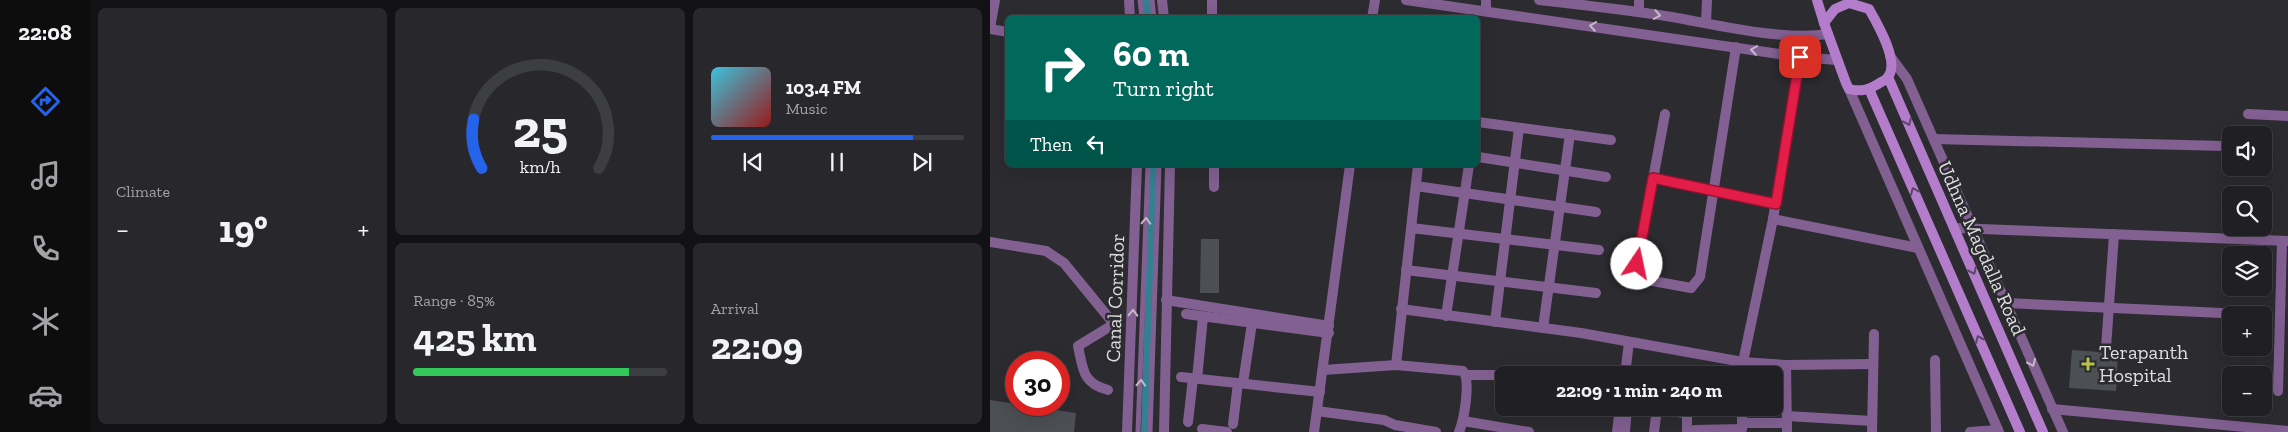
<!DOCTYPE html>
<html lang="en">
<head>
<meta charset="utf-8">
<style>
  body { margin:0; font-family:"Zilla Slab",serif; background:#28282c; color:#f1f3f6; height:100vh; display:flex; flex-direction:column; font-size:19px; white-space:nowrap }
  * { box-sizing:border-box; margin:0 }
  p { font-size:16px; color:#a2a3a6 }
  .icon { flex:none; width:28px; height:28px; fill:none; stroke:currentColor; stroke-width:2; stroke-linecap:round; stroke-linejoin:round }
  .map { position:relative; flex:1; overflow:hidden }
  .sheet { display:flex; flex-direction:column; gap:8px; padding:8px; background:#121214; width:900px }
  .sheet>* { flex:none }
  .banner { position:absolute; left:15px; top:15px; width:475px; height:152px; border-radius:8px; box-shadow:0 5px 20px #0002,0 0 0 1px #3d3e41; background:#00695c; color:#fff; overflow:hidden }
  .controls { position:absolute; left:1232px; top:126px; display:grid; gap:10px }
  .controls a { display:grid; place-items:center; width:50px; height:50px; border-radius:8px; background:#202024; box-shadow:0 5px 20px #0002,0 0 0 1px #3d3e41; font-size:25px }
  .speed { position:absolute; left:15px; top:351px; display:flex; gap:10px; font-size:25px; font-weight:700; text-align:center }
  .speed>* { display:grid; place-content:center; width:65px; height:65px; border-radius:50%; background:#202024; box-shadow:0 5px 20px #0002,0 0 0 1px #3d3e41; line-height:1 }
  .speed .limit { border:8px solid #d22; background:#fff; color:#111 }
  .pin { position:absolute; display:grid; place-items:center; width:42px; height:42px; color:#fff; margin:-21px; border-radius:10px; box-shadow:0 2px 8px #0006 }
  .me { position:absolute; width:55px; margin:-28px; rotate:11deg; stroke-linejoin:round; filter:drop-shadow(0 0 4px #0008) }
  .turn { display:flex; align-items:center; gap:18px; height:105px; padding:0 25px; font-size:22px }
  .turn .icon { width:65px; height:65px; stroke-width:2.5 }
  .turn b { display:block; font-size:35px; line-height:42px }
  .then { display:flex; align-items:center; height:48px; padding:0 25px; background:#0003; gap:10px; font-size:19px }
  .big { font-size:38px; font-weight:700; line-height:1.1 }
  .sheet .widget { flex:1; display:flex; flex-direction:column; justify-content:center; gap:8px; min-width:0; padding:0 18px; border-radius:8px; background:#28282c }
  .sheet .dial { align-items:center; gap:0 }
  .dial svg { height:130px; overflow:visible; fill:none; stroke:#3d3e41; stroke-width:7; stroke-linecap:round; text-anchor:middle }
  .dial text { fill:#f1f3f6; stroke:none }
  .song { display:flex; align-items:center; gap:15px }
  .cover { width:60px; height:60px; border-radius:8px; background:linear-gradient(135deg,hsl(190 70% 55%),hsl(0 70% 35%)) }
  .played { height:5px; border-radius:2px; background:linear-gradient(90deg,#2563eb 80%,#3d3e41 80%) }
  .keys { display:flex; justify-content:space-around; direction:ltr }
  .heat { display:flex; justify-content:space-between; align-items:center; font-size:28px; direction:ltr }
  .charge { height:8px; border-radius:4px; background:linear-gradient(90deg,#34c759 85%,#3d3e41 0) }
  .sheet .tiles { flex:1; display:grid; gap:8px; grid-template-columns:repeat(3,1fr) }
  .widget:first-child { grid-row:span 2 }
  .trip { position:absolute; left:505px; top:366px; width:288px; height:50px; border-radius:8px; background:#202024; box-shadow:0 5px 20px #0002,0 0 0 1px #3d3e41; font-weight:700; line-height:50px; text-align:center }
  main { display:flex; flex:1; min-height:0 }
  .menu { display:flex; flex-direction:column; width:90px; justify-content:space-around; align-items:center; background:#0d0d0e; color:#a2a3a6 }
  .menu .icon { width:35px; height:35px }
  .menu .current { color:#2563eb }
  .menu b { font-size:22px; color:#f1f3f6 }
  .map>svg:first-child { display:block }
</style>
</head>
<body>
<main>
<nav class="menu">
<b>22:08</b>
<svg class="icon current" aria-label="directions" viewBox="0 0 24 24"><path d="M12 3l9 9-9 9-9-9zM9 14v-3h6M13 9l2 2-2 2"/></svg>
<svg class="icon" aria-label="music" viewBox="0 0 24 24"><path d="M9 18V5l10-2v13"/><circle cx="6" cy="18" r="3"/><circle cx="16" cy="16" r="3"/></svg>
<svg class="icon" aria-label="phone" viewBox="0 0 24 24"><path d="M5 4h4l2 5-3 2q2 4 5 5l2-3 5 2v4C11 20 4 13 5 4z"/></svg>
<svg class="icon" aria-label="climate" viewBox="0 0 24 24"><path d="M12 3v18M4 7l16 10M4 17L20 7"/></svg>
<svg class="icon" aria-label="car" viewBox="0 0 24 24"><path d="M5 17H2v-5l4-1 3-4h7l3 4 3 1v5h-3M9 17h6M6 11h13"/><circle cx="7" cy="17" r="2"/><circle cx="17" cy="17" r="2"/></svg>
</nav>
<section class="sheet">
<div class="tiles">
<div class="widget"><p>Climate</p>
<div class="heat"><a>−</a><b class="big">19°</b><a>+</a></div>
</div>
<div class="widget dial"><svg viewBox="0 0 100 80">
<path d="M14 69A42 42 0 1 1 86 69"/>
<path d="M14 69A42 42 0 0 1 9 39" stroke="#2563eb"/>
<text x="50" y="56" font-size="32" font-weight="700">25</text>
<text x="50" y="72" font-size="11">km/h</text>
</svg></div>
<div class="widget">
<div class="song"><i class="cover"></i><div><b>103.4 FM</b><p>Music</p></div></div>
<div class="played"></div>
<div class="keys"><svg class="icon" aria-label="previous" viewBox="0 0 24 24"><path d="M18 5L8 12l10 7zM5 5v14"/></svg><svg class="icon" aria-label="pause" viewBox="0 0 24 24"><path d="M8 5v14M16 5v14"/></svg><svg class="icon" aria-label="next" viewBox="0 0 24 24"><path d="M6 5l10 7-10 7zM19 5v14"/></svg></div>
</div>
<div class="widget"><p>Range · 85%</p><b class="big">425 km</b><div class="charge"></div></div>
<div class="widget"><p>Arrival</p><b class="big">22:09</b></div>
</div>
</section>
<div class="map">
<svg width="1298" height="432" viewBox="0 0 1298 432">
  <rect width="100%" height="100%" fill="#2b2b30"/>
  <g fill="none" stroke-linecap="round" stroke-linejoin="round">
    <g stroke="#347f90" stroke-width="10">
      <path d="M 155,0 L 157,18"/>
      <path d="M 156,432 L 164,165"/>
    </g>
  </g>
  <g fill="#4c5055">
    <path d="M 211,239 L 229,239 L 229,293 L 210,293 Z"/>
    <path d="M 1082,350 L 1110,352 L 1116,355 L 1128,353 L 1126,391 L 1079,388 Z"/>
    <path d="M 0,400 L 86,413 L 84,432 L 0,432 Z"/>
  </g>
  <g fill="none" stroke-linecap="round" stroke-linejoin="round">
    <g stroke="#826092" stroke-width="5">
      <path d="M 150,0 L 152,18"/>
      <path d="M 162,0 L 164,18"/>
      <path d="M 148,432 L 158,165"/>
      <path d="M 160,432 L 169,165"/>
    </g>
    <g stroke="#826092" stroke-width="10">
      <path d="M 222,0 L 222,18"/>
      <path d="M 496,0 L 496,11"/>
      <path d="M 649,12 L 649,0"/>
      <path d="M 382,18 L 385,0"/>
      <path d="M 716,23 L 717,0"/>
      <path d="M 0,28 L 5,0"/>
      <path d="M 0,29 L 18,32"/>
      <path d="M 675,114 L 646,272 L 647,276 L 652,279 L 701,288 L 710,277 L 746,47"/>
      <path d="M 1258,114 L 1298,116"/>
      <path d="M 488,122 L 621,140"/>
      <path d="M 944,139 L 1235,146"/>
      <path d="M 488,157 L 616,177"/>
      <path d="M 663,178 L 786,204"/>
      <path d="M 426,186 L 606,212"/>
      <path d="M 224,187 L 224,165"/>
      <path d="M 783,219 L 928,248"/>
      <path d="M 421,228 L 609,250"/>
      <path d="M 964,228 L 1298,241"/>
      <path d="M 0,242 L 56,251 L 74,263 L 124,324 L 88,346 C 93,369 92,383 118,390"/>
      <path d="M 416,270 L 606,293"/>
      <path d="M 176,300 L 339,326"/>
      <path d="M 1016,303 L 1232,313"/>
      <path d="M 411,309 L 591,333 L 753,362 L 796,365 L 883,364"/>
      <path d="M 196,314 L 339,333"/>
      <path d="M 456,316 L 479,165"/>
      <path d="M 505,322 L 529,128"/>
      <path d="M 553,328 L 580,134"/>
      <path d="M 1116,348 L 1124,234"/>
      <path d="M 945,360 L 946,432"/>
      <path d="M 406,365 L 428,165"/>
      <path d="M 796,365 L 797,432"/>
      <path d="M 333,370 L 406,365 L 473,371 C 481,381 474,420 469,432"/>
      <path d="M 476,375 L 514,375"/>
      <path d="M 635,375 L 639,342"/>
      <path d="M 752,375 L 753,362 L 783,219 L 810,57"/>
      <path d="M 191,377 L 330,392"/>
      <path d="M 207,379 L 213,317"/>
      <path d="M 253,383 L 262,323"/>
      <path d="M 1288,391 L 1292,241"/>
      <path d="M 653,408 L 695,413 L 697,416 L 697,432"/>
      <path d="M 1062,409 L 1298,431"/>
      <path d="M 327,411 L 394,420 L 405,425 L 446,432"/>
      <path d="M 797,416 L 882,421"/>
      <path d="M 473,421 L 539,432"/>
      <path d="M 198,422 L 203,378"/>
      <path d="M 752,423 L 797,423"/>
      <path d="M 243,424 L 248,383"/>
      <path d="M 212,429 L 237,432"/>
      <path d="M 752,429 L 752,408"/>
      <path d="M 704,430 L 752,429"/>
      <path d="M 324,432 L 360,165"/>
      <path d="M 627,432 L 630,408"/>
      <path d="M 635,432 L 637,408"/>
      <path d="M 664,432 L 667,409"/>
      <path d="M 882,432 L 884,334"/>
      <path d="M 980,432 L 1008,430"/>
    </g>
    <g stroke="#826092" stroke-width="10">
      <path d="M 139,0 L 140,18"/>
      <path d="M 172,0 L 174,18"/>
      <path d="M 416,0 L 810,57 L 847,60"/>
      <path d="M 549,0 C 594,5 638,10 682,17 C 728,25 793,41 838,34"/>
      <path d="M 900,56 L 917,79 L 1073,432"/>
      <path d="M 859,89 L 1009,432"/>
      <path d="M 137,432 L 147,165"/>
      <path d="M 174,432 L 180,165"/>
    </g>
    <g stroke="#b37dcc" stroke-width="10">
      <path d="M 827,0 L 834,23"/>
      <path d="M 859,3 L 879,9 C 887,23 910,62 898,77 C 896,80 891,82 888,84 C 878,90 871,92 859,89 L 856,83 L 834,23 L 845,9 Z"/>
      <path d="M 898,77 L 1053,432"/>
      <path d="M 879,89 L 1030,432"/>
    </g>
  </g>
  <defs><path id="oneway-chevron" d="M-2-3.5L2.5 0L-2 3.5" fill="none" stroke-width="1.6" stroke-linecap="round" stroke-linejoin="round" transform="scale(1.25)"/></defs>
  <g stroke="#c3b9ca">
    <use href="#oneway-chevron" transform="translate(667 15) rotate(10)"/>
    <use href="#oneway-chevron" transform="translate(603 26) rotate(-172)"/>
    <use href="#oneway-chevron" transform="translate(764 50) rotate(-172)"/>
    <use href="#oneway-chevron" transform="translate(156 221) rotate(-88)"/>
    <use href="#oneway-chevron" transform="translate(143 313) rotate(-88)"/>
    <use href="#oneway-chevron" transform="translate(1042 363) rotate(66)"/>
    <use href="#oneway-chevron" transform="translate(151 383) rotate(-87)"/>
  </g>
  <g stroke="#5b4867">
    <use href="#oneway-chevron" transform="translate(918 122) rotate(66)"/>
    <use href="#oneway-chevron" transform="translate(924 191) rotate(-114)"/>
    <use href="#oneway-chevron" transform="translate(983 271) rotate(66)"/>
    <use href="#oneway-chevron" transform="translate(989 339) rotate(-114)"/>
  </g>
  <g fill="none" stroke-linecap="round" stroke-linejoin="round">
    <g stroke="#92132f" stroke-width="12">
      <path id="route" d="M 647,264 L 663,178 L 786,204 L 810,57"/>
    </g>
    <use href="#route" stroke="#e11d48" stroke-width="9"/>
  </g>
  <path fill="#b6c148" stroke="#2b2b30" stroke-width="2" d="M1095.5 356.5h5v5h5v5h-5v5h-5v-5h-5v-5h5z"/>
  <g text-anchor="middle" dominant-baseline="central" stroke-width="5" stroke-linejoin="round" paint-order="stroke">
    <g font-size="20" fill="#dfdfe2" stroke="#2b2b30">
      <text transform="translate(992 248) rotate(66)">Udhna Magdalla Road</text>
      <text transform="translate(125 298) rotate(-88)">Canal Corridor</text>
    </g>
    <g font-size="20" fill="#dfdfe2" stroke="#2b2b30" text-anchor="start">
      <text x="1109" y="352">Terapanth<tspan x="1109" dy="23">Hospital</tspan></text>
    </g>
  </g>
</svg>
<div class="controls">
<a><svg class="icon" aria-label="sound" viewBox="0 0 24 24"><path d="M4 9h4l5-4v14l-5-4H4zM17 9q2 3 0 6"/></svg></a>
<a><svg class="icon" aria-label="search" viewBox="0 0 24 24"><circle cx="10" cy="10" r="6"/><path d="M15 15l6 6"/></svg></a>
<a><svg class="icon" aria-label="layers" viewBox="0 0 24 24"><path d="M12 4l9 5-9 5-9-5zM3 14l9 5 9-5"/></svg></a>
<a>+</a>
<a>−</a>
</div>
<div class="speed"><div class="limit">30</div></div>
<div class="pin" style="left:810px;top:57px;background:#d93025"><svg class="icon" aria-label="arrive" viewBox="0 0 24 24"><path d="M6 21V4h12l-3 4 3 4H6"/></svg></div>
<svg class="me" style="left:647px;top:264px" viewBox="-20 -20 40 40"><circle r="19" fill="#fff"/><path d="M0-13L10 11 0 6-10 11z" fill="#e11d48"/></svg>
<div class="trip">22:09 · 1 min · 240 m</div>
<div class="banner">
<div class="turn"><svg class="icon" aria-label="right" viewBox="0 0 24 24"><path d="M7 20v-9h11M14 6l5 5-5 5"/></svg><div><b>60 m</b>Turn right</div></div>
<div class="then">Then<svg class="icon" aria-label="left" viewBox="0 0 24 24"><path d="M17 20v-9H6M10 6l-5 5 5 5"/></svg></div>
</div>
</div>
</main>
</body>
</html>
